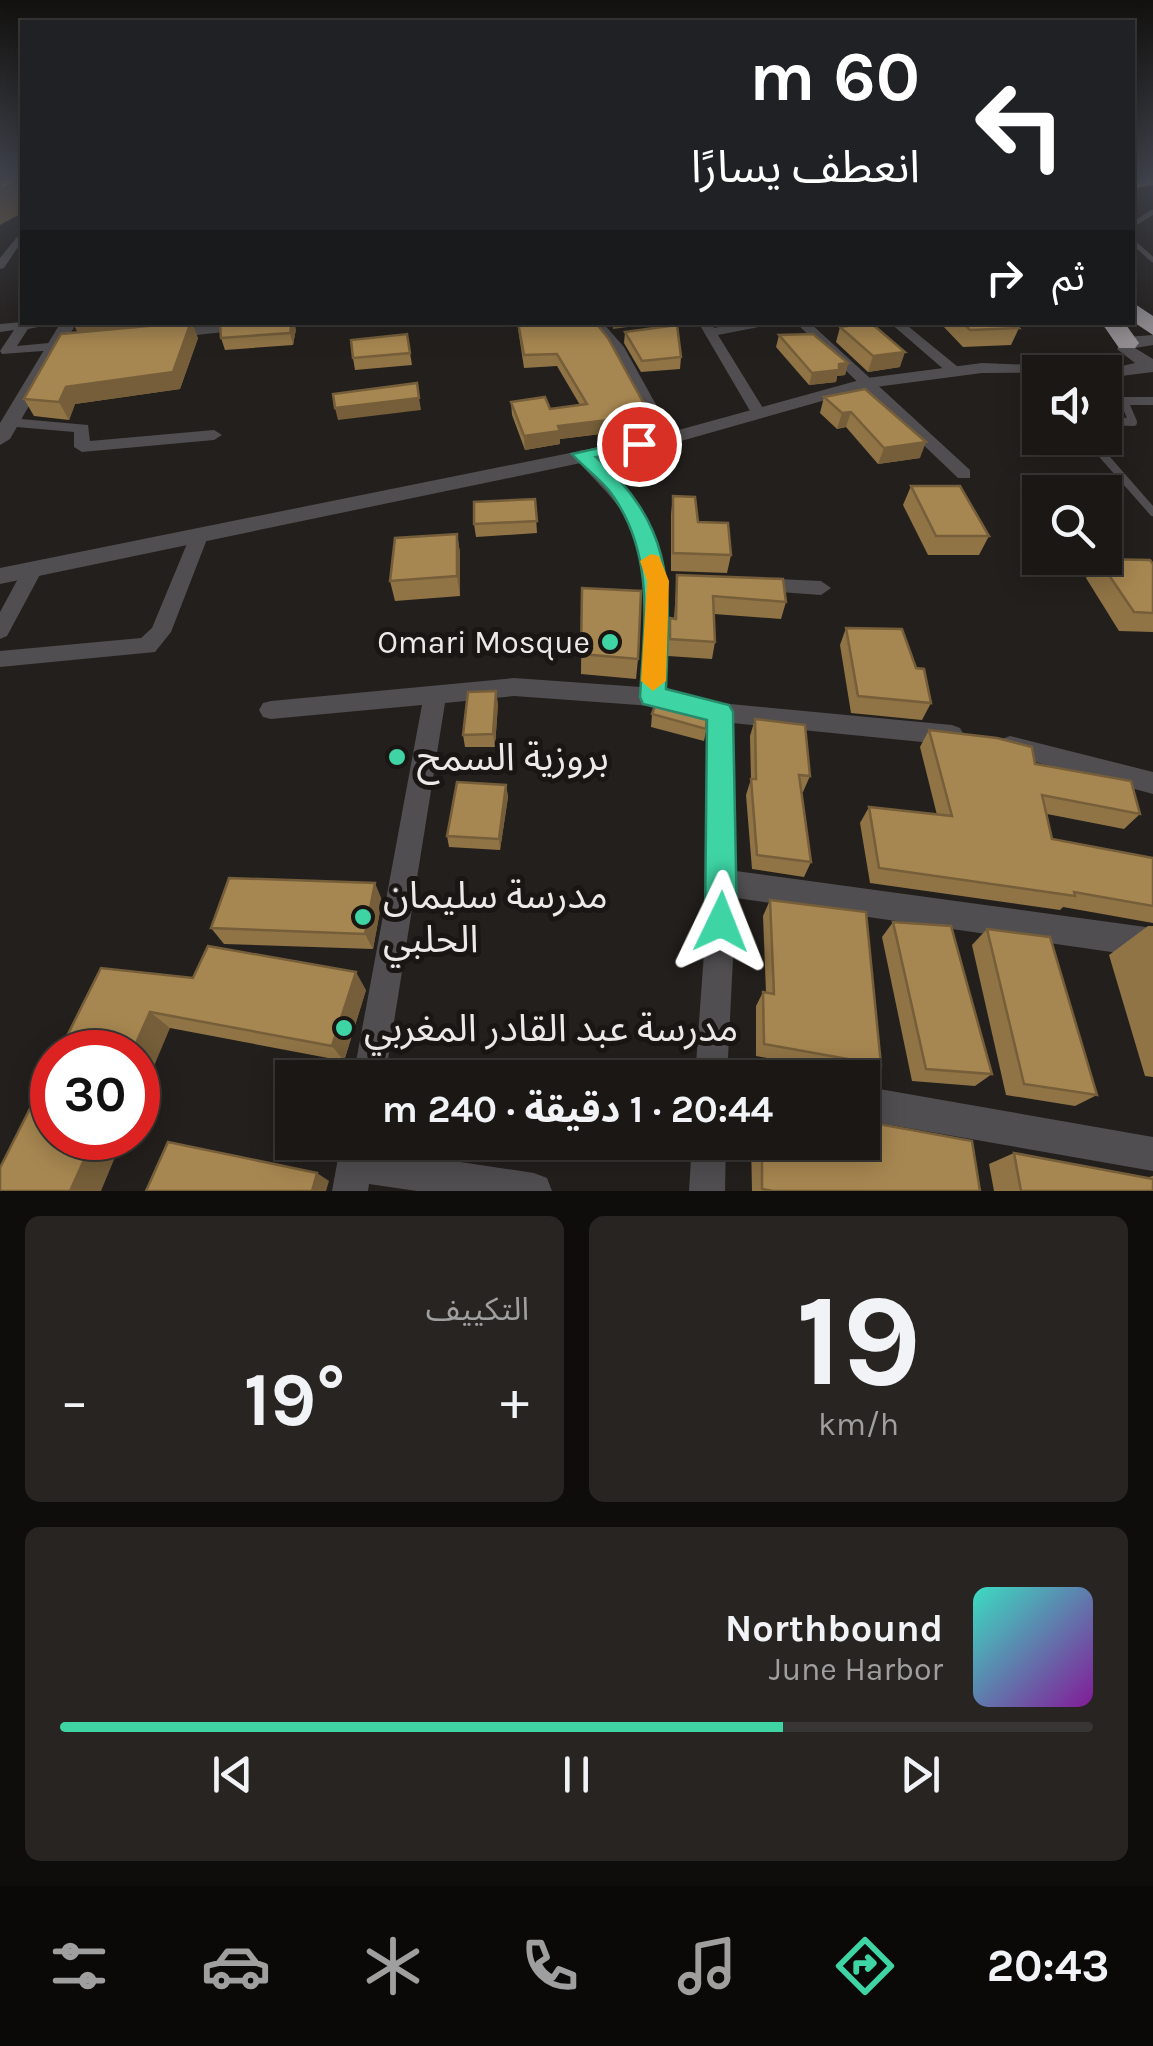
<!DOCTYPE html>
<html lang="ar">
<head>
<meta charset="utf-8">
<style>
  body { margin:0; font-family:Karla,"Noto Sans Arabic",sans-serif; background:#272422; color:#f1f3f6; direction:rtl; height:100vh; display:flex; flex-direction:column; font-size:38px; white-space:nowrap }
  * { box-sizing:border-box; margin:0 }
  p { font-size:32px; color:#9f9fa0 }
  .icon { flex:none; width:55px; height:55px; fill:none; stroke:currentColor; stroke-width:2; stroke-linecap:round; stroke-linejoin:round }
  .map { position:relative; height:1191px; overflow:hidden; direction:ltr }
  .panel { display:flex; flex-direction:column; gap:25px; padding:25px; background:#0e0d0c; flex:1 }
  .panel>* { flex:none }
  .top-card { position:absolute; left:20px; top:20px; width:1115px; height:305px; border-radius:0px; box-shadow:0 5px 25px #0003,0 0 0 2px #383634; direction:rtl; background:#202124; color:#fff; overflow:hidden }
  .tools { position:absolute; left:1022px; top:355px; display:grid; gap:20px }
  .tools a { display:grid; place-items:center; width:100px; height:100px; border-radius:0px; background:#1a1715; box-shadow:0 5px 25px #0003,0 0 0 2px #383634; font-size:50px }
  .speed { position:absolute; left:30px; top:1030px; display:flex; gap:20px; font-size:50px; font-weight:700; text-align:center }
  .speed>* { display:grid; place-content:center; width:130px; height:130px; border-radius:50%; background:#1a1715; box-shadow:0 5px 25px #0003,0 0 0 2px #383634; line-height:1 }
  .speed .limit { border:15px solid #d22; background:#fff; color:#111 }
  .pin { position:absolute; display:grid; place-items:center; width:85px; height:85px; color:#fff; margin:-42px; border:5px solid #fff; border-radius:50%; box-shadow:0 2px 10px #0007 }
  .me { position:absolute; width:110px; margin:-55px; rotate:2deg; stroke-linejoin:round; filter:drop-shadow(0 0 8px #0008) }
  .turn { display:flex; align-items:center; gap:35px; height:210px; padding:0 50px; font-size:45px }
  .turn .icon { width:130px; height:130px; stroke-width:2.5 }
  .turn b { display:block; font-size:70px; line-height:85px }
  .then { display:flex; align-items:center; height:95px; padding:0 50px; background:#0003; gap:20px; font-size:38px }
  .big { font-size:75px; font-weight:700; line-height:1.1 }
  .panel .widget { flex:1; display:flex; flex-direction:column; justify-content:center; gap:15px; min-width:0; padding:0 35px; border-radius:15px; background:#272422 }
  .panel .dial { align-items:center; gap:0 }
  .dial b { font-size:130px; line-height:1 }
  .song { display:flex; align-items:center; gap:30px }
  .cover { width:120px; height:120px; border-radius:15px; background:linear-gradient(135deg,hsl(170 70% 55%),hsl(290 70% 35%)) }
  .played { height:10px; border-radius:5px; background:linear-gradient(90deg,#3ed4a3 70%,#383634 70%) }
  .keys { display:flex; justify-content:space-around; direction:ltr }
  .heat { display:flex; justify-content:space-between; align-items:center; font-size:55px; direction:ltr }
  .panel .tiles { flex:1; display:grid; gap:25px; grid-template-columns:1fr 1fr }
  .widget:last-child { grid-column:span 2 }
  .trip { position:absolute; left:275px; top:1060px; width:605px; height:100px; border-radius:0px; background:#1a1715; box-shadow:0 5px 25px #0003,0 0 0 2px #383634; font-weight:700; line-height:100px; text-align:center; direction:rtl }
  .tab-bar { display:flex; height:160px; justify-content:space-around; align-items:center; background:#0a0908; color:#9f9fa0 }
  .tab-bar .icon { width:70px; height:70px }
  .tab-bar .active { color:#3ed4a3 }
  .tab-bar b { font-size:45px; color:#f1f3f6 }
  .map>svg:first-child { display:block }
</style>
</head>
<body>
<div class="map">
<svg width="1153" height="1191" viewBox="0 0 1153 1191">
  <rect width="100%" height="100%" fill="#231f1c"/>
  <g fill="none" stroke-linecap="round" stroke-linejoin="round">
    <g stroke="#504e50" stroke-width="5">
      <path d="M 1132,225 L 1153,212"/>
      <path d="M 1132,241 L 1153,260"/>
    </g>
    <g stroke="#504e50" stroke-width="8">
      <path d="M 1105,400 L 1124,401"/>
      <path d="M 1105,421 L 1133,422 L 1124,401 L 1153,401"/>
      <path d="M 1088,438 L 1153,512"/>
    </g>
    <g fill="#504e50" fill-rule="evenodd">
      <path d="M 22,231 L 22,241 L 4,268 L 0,269 L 0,258 Z"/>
      <path d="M 22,322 L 63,322 L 28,329 L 17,346 L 70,341 L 77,345 L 70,349 L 2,354 L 0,351 L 14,330 L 0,332 L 0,324 Z"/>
      <path d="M 240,322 L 286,322 L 280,326 L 169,338 L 162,334 L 169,330 Z"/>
      <path d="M 588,322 L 602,322 L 624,347 L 675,439 L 673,442 L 661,442 L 611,349 Z"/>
      <path d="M 698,322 L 711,322 L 714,328 L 748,322 L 784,322 L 718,335 L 766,413 L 763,416 L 753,416 Z"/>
      <path d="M 795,322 L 809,322 L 970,470 L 970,478 L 958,478 Z"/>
      <path d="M 889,322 L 903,322 L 958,367 L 958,373 L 948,373 Z"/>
      <path d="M 10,418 L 88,425 L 90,441 L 214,430 L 222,435 L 214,440 L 82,452 L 74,447 L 74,432 L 5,426 L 5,420 Z"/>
      <path d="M 581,450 L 587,452 C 671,534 668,578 664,690 L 720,703 L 952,725 L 960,728 L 964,735 L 960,742 L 952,745 L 732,723 L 736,871 L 1153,928 L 1153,958 L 736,898 L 727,1078 L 695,1078 L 709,883 L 708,719 L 652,706 L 514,696 L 445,703 L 385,1078 L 353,1078 L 422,705 L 271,719 L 263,717 L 259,710 L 263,703 L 271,701 L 514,678 L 641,687 C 645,628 654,561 620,509 C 606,489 588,474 573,455 Z"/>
      <path d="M 200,528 L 209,534 L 171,632 L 155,652 L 0,667 L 0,651 L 141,638 L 152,628 L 191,534 Z"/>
      <path d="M 33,562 L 43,569 L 7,636 L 0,639 L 0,612 L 26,564 Z"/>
      <path d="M 758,578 L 821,581 L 831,588 L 821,595 L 751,590 L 748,585 L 751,580 Z"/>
      <path d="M 1010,736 L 1153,772 L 1153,794 L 1002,753 L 998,746 L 1002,739 Z"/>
      <path d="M 862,1086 L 1153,1137 L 1153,1171 L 862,1120 Z"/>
      <path d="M 341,1142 L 375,1142 L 374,1149 L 534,1173 L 547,1178 L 552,1191 L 417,1191 L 369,1184 L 368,1191 L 332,1191 Z"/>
      <path d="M 692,1142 L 726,1142 L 725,1191 L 689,1191 Z"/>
    </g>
    <g fill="#504e50" fill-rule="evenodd">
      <path d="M 61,322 L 77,322 L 10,439 L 0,445 L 0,423 Z"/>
      <path d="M 1153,335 L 1153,345 L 1135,348 L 1153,359 L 1153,372 L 1105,378 L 1105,372 L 1096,372 L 1135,363 L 1117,349 L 1126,337 Z"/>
      <path d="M 982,363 L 1082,367 L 1091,372 L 982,373 L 868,388 L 667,445 L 0,584 L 0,568 L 664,434 L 867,378 Z"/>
    </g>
    <g fill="#938f93" fill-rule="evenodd">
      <path d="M 1153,175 L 1153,185 L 1132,189 L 1132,179 Z"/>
      <path d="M 1132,302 L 1153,316 L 1153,335 L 1132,321 Z"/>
      <path d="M 1101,322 L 1124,322 L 1139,343 L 1135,348 L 1119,348 Z"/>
    </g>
  </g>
  <g fill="#907446">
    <path d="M 73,322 L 173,322 L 173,324 L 198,338 L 180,389 L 75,404 L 69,420 L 34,416 L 24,399 L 78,333 Z"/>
    <path d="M 517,322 L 650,415 L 649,428 L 560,439 L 560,444 L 525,450 L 512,415 L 511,402 L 550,409 L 580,405 L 557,366 L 524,368 Z"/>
    <path d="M 943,322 L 1013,322 L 1019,328 L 1011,345 L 963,347 L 942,325 Z"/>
    <path d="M 840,327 L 900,367 L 868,372 L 836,342 Z"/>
    <path d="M 296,329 L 293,345 L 225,350 L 221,338 Z"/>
    <path d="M 625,332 L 681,357 L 680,369 L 641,372 L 624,343 Z"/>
    <path d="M 407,334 L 412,365 L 355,370 L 353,358 Z"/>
    <path d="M 779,335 L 848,363 L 845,375 L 837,376 L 836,382 L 809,385 L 776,347 Z"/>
    <path d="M 865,389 L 920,458 L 878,464 L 846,427 L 837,429 L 820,413 L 824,397 Z"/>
    <path d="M 911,486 L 989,536 L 979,555 L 928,555 L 903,505 Z"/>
    <path d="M 673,496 L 731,555 L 727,573 L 671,571 L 671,514 Z"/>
    <path d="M 535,499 L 537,533 L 476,537 L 474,524 Z"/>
    <path d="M 457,534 L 460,553 L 460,596 L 395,601 L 390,581 Z"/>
    <path d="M 1098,559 L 1153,564 L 1153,632 L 1119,631 L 1086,578 Z"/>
    <path d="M 677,575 L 786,602 L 781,619 L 714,614 L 715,642 L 712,659 L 668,656 L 668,636 L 670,618 L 674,619 Z"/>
    <path d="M 582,588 L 638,659 L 636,679 L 581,674 Z"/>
    <path d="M 846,628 L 916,668 L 931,703 L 922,720 L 851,713 L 840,645 Z"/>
    <path d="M 498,703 L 495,747 L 465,747 L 463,735 Z"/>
    <path d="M 652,714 L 707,727 L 704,741 L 651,727 Z"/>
    <path d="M 755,719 L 810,776 L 803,792 L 802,792 L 811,862 L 804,877 L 752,869 L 746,795 L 751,779 L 750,736 Z"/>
    <path d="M 929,730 L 1035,764 L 1140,814 L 1124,829 L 1047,814 L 1052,839 L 1153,858 L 1153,923 L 1063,907 L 1060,910 L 870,883 L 860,823 L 869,807 L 937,815 L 920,747 Z"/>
    <path d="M 506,785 L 508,797 L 500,850 L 449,847 L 447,836 Z"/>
    <path d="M 382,900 L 373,949 L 224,944 L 211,928 Z"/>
    <path d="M 770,900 L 881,1065 L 869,1077 L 756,1056 L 756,1006 L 763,992 L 766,993 L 763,916 Z"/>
    <path d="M 893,922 L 992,1074 L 975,1086 L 912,1081 L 882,937 Z"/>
    <path d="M 1148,926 L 1153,926 L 1153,1077 L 1145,1076 L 1109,955 Z"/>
    <path d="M 987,929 L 1097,1095 L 1075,1106 L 1006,1095 L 972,945 Z"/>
    <path d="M 193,978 L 366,990 L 344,1061 L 170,1028 L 59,1052 Z"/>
    <path d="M 751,1142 L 862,1142 L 980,1191 L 752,1191 Z"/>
    <path d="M 1014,1153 L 1149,1178 L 1149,1177 L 1153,1176 L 1153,1191 L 994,1191 L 989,1164 Z"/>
  </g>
  <g fill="#755e39">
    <path d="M 22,180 L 22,213 L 0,225 L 0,190 Z"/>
    <path d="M 73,322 L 173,322 L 172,326 L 79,336 Z"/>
    <path d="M 192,322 L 198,338 L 180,389 L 75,404 L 69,420 L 59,402 L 66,387 Z"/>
    <path d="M 292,322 L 294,322 L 296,329 L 293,345 L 290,333 Z"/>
    <path d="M 613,322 L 664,322 L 613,329 Z"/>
    <path d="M 905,352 L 900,367 L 868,372 L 873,356 Z"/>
    <path d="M 848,363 L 845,375 L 837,376 L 836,382 L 809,385 L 812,373 L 839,364 Z"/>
    <path d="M 419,398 L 421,410 L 338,420 L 335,408 Z"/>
    <path d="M 851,412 L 846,427 L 837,429 L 842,413 Z"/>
    <path d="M 650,415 L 649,428 L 560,439 L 560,444 L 525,450 L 524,436 L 558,426 Z"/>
    <path d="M 926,442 L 920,458 L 878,464 L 884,448 Z"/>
    <path d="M 457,534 L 460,553 L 460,596 L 457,576 Z"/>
    <path d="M 496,691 L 498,703 L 495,747 L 493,734 Z"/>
    <path d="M 506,785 L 508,797 L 500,850 L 499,839 Z"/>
    <path d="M 375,883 L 382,900 L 373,949 L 365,934 Z"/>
    <path d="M 356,972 L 366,990 L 344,1061 L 332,1046 Z"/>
    <path d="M 150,1012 L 170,1028 L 138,1104 L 138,1052 L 132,1052 Z"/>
    <path d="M 94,1138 L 123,1138 L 101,1191 L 70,1191 Z"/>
    <path d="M 317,1173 L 329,1181 L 326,1191 L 312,1191 Z"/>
  </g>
  <g fill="#a78751" stroke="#755e39" stroke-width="2.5">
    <path d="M 0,175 L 22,175 L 22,180 L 0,190 Z"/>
    <path d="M 191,322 L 173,372 L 66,387 L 59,402 L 24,399 L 61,334 Z"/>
    <path d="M 239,322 L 292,322 L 290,333 L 221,338 L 220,324 Z"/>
    <path d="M 518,322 L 595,322 L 608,338 L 650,415 L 558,426 L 560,431 L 524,436 L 511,402 L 545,397 L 550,409 L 587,404 L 557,354 L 524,355 Z"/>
    <path d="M 962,322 L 1013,322 L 1019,328 L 970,330 Z"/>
    <path d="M 871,323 L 905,352 L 873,356 L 840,327 Z"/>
    <path d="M 677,325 L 681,357 L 642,361 L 625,332 Z"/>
    <path d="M 407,334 L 410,353 L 353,358 L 351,340 Z"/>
    <path d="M 813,334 L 848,363 L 839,364 L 839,370 L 812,373 L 779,335 Z"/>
    <path d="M 417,383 L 419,398 L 335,408 L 333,394 Z"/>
    <path d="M 865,389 L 926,442 L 884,448 L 851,412 L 842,413 L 824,397 Z"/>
    <path d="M 911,486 L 960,486 L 989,536 L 936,536 Z"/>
    <path d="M 673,496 L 695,497 L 698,522 L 728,523 L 731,555 L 673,553 Z"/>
    <path d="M 535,499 L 537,521 L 474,524 L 474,502 Z"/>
    <path d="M 457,534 L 457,576 L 390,581 L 395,538 Z"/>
    <path d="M 1098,559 L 1150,560 L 1153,564 L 1153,613 L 1134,612 Z"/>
    <path d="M 677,575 L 783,579 L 786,602 L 713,596 L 715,642 L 670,639 L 670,618 L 676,619 Z"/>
    <path d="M 582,588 L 641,591 L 638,659 L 581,654 Z"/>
    <path d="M 846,628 L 902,629 L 916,668 L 924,669 L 931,703 L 858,696 Z"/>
    <path d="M 496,691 L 493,734 L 463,735 L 468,692 Z"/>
    <path d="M 657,700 L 707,713 L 706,729 L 652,714 Z"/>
    <path d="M 755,719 L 805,725 L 810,776 L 799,775 L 811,862 L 757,855 L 751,779 L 756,779 Z"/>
    <path d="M 929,730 L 997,738 L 1032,747 L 1035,764 L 1131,781 L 1140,814 L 1042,795 L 1052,839 L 1153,858 L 1153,906 L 1074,892 L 1075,896 L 879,868 L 869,807 L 952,816 Z"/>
    <path d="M 457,782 L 506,785 L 499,839 L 447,836 Z"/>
    <path d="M 229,878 L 375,883 L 365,934 L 211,928 Z"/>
    <path d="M 770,900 L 866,912 L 881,1065 L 764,1044 L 763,992 L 774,994 Z"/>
    <path d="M 893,922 L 951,926 L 992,1074 L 926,1069 Z"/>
    <path d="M 987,929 L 1050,937 L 1097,1095 L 1024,1084 Z"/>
    <path d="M 208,946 L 356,972 L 332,1046 L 150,1012 L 132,1052 L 59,1052 L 101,968 L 193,978 Z"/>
    <path d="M 52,1065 L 52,1138 L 94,1138 L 70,1191 L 0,1191 L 0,1168 Z"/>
    <path d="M 862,1121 L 972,1141 L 980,1191 L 773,1191 L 762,1189 L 762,1142 L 862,1142 Z"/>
    <path d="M 168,1142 L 317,1173 L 312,1191 L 146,1191 Z"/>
    <path d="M 1014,1153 L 1153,1179 L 1153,1191 L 1021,1191 Z"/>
  </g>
  <linearGradient id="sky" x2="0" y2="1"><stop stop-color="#13110f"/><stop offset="0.51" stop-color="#3f424b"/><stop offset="1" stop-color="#3f424b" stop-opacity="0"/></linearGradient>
  <rect width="1153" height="342" fill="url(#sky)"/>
  <path fill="#3ed4a3" stroke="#288a6a" stroke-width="2.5" d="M 639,439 L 645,440 L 645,448 L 596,457 C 678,530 669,590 666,689 L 729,705 L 733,712 L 737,922 L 732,933 L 721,938 L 710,933 L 705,922 L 707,720 L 643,704 L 640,697 C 644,626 656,555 611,493 C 600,478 584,468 572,454 Z"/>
  <path fill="#f59e0b" d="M 651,554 L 659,556 L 669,581 L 666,681 L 653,691 L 641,681 L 647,581 L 640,561 Z"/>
  <g fill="#3ed4a3" stroke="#191613" stroke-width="4">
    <circle cx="610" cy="642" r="10"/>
    <circle cx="397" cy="757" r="10"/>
    <circle cx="363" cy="917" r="10"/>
    <circle cx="344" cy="1028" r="10"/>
  </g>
  <g text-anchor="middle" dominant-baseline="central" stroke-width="10" stroke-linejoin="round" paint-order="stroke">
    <g font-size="32" fill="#eceae8" stroke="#191613" text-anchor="end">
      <text x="590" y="642">Omari Mosque</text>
    </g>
    <g font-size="38" fill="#eceae8" stroke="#191613" text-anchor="start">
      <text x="417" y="757">بروزية السمح</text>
      <text x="383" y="895">مدرسة سليمان<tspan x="383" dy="44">الحلبي</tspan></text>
      <text x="364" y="1028">مدرسة عبد القادر المغربي</text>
    </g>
  </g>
</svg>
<div class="tools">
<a><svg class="icon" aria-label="sound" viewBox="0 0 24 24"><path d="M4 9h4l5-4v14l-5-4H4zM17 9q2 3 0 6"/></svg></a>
<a><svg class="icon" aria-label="search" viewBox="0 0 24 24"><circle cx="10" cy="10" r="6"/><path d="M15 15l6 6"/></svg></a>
</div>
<div class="speed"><div class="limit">30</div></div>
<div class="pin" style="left:639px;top:444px;background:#d93025"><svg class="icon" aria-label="arrive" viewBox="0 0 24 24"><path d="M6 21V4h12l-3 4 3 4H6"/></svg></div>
<svg class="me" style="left:721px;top:922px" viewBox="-20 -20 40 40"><path d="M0-17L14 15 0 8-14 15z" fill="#3ed4a3" stroke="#fff" stroke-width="4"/></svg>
<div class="trip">20:44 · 1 دقيقة · 240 m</div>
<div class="top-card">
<div class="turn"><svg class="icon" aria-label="left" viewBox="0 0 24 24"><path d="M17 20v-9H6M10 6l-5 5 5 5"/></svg><div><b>60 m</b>انعطف يسارًا</div></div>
<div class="then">ثم<svg class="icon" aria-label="right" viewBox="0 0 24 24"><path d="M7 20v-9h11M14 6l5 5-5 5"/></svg></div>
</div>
</div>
<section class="panel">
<div class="tiles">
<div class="widget dial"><b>19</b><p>km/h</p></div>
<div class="widget"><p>التكييف</p>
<div class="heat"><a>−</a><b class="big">19°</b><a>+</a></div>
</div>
<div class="widget">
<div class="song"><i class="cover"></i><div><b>Northbound</b><p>June Harbor</p></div></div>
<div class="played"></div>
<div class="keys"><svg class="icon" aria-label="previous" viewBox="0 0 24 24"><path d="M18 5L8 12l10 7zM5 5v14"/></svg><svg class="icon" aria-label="pause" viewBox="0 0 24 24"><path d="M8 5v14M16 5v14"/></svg><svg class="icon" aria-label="next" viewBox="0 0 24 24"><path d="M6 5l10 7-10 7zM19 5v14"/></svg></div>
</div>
</div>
</section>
<nav class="tab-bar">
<b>20:43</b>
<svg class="icon active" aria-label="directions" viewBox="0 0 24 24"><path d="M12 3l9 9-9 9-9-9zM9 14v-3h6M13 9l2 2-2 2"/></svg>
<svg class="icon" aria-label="music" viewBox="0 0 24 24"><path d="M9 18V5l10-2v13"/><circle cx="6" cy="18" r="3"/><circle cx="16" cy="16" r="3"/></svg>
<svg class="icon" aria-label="phone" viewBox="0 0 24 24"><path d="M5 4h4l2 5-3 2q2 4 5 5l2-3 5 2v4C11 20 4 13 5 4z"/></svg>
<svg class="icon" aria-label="climate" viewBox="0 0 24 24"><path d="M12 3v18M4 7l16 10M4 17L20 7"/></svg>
<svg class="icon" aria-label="car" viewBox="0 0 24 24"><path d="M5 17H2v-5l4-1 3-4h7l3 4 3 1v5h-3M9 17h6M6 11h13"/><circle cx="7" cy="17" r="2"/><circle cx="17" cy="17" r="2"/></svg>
<svg class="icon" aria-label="filters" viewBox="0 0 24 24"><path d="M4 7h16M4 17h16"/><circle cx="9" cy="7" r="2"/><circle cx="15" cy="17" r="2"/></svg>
</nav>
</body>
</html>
